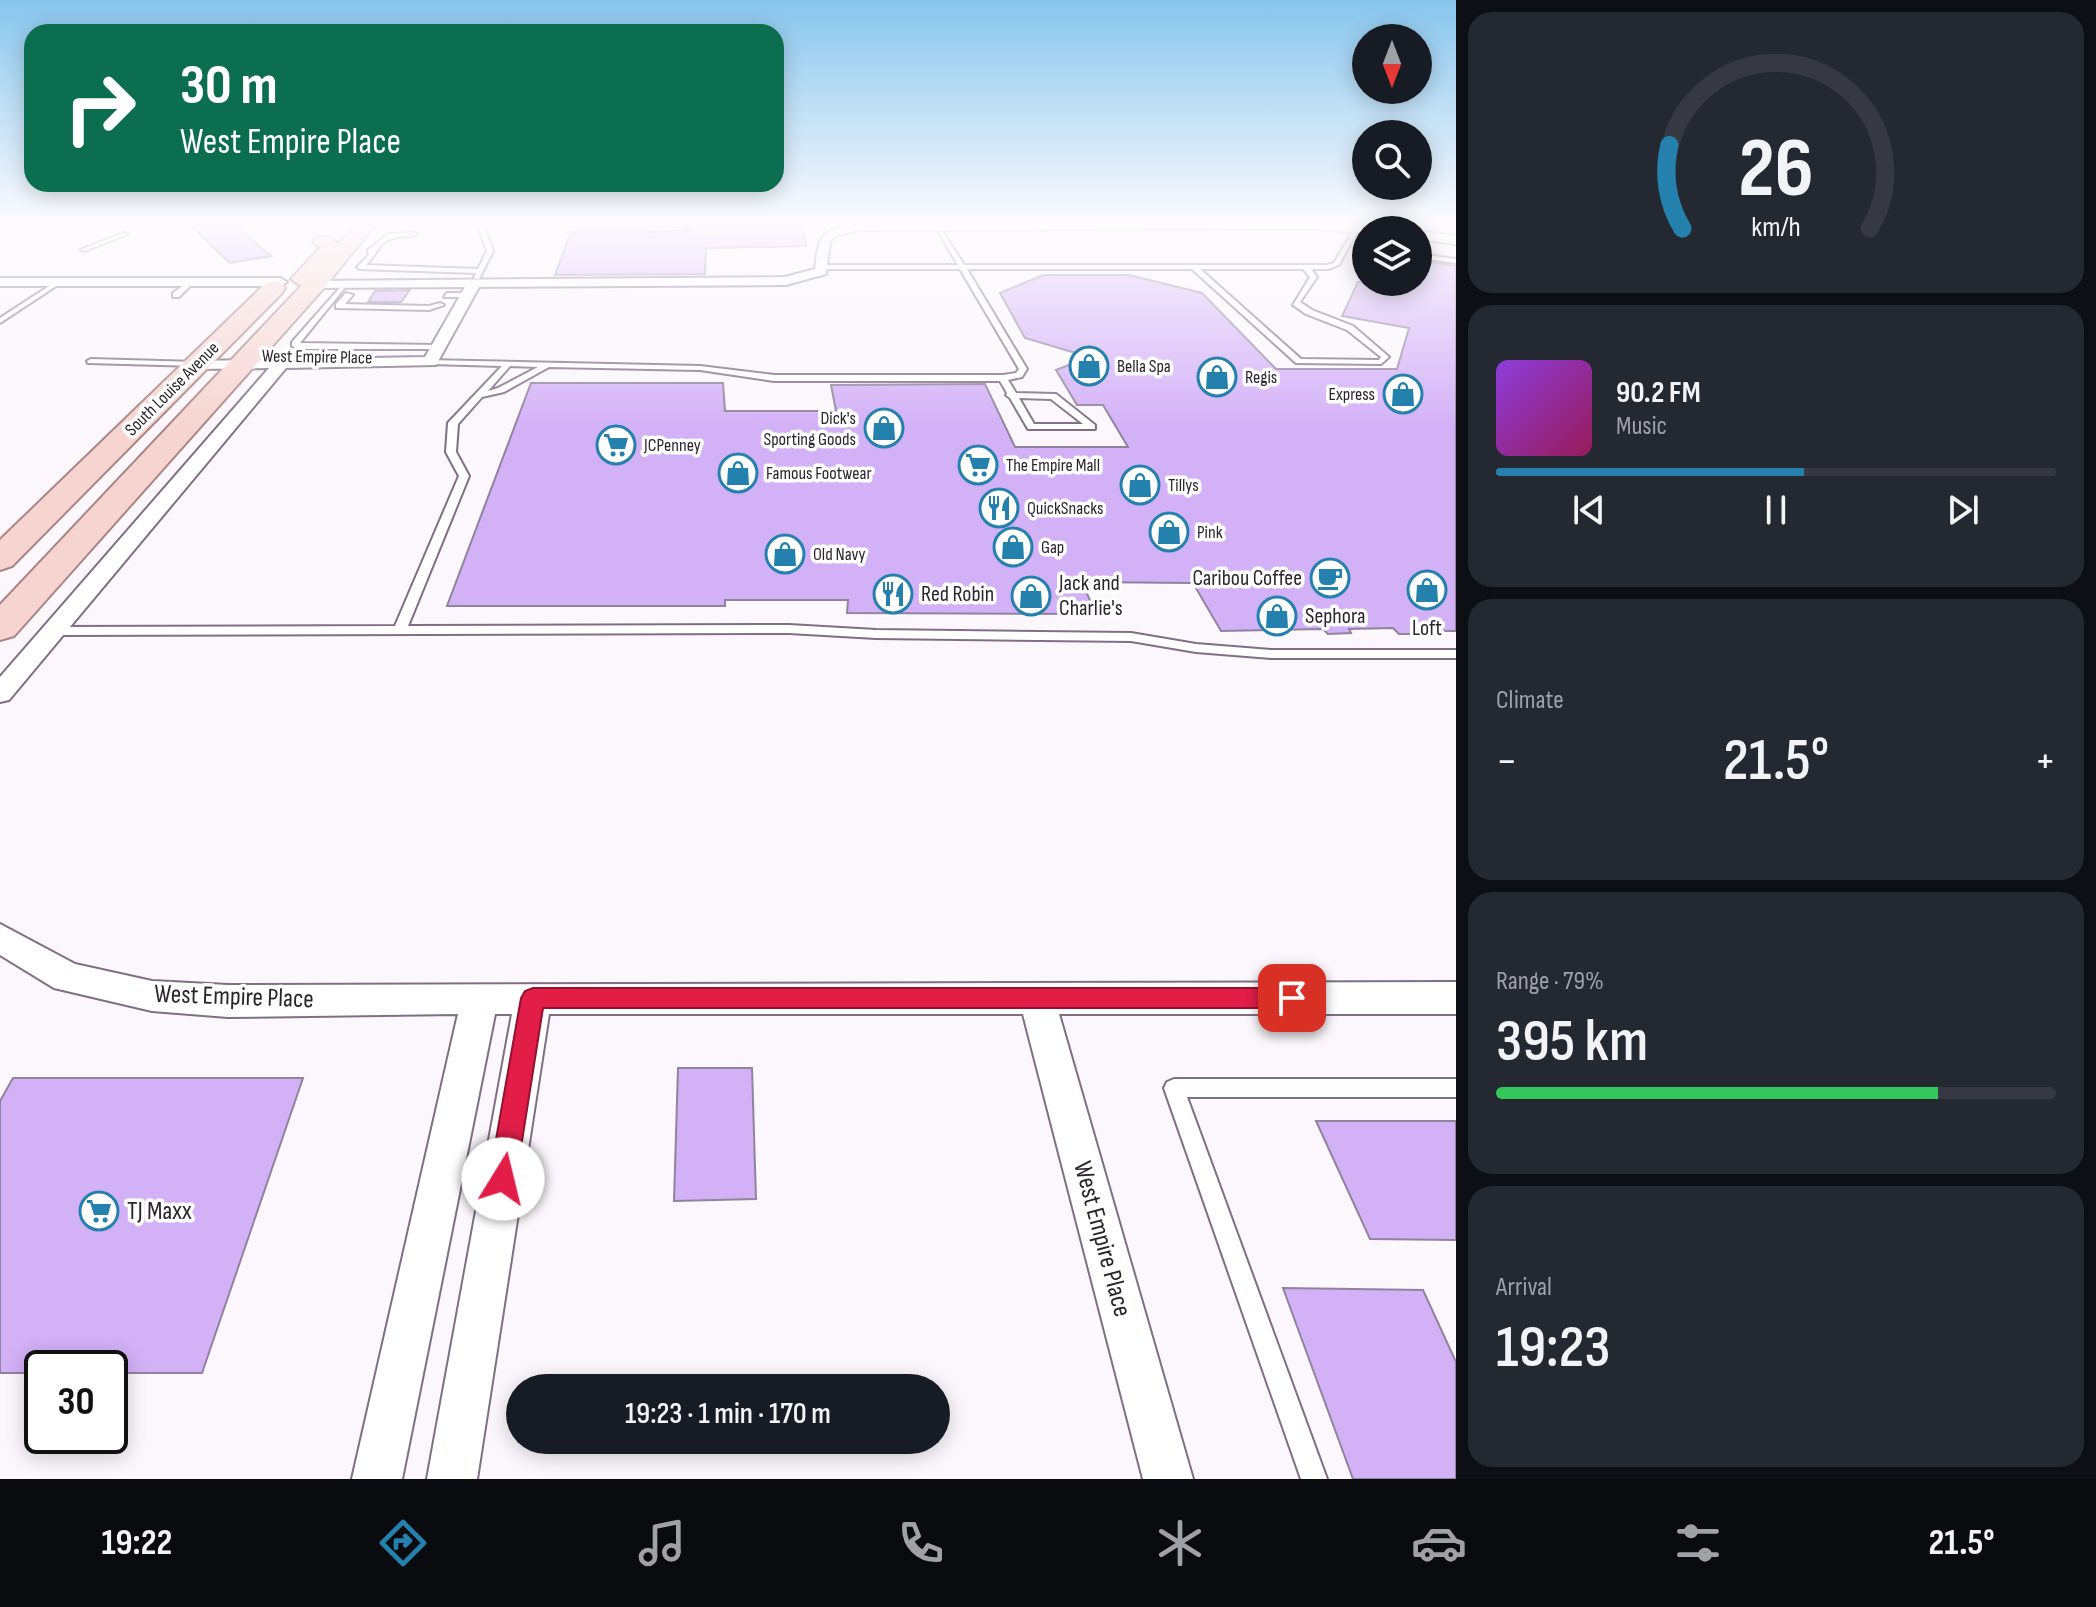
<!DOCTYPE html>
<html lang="en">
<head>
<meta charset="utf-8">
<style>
  body { margin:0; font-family:"Sofia Sans Condensed",sans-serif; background:#242831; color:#f1f3f6; height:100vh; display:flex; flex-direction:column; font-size:30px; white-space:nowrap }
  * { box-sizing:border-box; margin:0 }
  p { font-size:26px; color:#9ea1a6 }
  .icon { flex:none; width:44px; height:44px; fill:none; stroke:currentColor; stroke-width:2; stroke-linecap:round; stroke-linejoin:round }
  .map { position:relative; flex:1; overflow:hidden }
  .sheet { display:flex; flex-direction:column; gap:12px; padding:12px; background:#0d0f14; width:640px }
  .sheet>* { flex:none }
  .guide { position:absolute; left:24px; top:24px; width:760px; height:168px; border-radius:24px; box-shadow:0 4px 20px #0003; background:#0b6e4f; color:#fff; overflow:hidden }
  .needle { width:52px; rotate:180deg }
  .buttons { position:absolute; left:1352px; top:24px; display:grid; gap:16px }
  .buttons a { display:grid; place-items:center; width:80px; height:80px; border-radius:50%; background:#171b24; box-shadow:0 4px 20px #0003; font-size:40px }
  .speed { position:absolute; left:24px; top:1350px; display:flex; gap:16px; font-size:40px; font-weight:700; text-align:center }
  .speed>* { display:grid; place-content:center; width:104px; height:104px; border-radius:50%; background:#171b24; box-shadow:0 4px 20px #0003; line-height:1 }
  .speed .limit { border:4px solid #111; border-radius:12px; background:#fff; color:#111 }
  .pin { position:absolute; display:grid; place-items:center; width:68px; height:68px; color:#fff; margin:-34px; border-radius:16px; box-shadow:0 4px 12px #0006 }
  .me { position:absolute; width:88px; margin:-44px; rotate:9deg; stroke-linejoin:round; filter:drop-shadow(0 0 6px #0008) }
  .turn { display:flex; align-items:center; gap:28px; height:168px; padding:0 24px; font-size:36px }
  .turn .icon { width:104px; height:104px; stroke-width:2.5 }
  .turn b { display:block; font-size:56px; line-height:68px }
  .big { font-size:60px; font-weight:600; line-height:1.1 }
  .sheet .widget { flex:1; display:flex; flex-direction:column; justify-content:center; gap:12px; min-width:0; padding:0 28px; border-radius:24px; background:#242831 }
  .sheet .dial { align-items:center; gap:0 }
  .dial svg { height:208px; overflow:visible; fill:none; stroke:#363941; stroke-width:7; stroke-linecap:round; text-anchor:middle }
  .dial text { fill:#f1f3f6; stroke:none }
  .song { display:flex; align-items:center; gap:24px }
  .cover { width:96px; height:96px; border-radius:12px; background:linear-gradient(135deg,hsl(270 70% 55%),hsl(330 70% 35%)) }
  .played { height:8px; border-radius:4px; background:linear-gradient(90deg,#2481ae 55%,#363941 55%) }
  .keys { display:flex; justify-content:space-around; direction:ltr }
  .heat { display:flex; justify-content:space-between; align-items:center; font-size:44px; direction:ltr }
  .charge { height:12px; border-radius:6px; background:linear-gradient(90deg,#34c759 79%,#363941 0) }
  .trip { position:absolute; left:506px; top:1374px; width:444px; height:80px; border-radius:40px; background:#171b24; box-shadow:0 4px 20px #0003; font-weight:600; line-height:80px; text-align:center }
  .menu { display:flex; height:128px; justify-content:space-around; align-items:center; background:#090b0e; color:#9ea1a6 }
  .menu .icon { width:56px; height:56px }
  .menu .active { color:#2481ae }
  .menu b { font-size:36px; color:#f1f3f6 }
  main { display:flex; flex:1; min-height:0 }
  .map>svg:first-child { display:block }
</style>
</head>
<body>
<main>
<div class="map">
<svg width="1456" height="1479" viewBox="0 0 1456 1479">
  <rect width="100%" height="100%" fill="#fbf7fc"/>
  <g fill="#d3b1f7" stroke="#90849d" stroke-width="2">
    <path d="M 687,220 L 696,226 L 702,220 L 801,220 L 806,246 L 706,248 L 705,274 L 555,275 L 571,232 L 689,232 L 692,229 L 687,226 Z"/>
    <path d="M 187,222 L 231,222 L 271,256 L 230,263 Z"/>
    <path d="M 1418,261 L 1456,266 L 1456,631 L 1426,631 L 1430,634 L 1399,634 L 1393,628 L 1349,629 L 1351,633 L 1328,634 L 1323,629 L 1221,631 L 1193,583 L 1082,582 L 1096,614 L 847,613 L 848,600 L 725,600 L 725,606 L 447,606 L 531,383 L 723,383 L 725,411 L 836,411 L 831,385 L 985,384 L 1015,447 L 1128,447 L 1103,405 L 1077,405 L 1056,370 L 1089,357 L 1025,338 L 1000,293 L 1043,275 L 1129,275 L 1202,293 L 1276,369 L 1397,369 L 1409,328 L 1342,316 L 1358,282 L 1418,282 Z"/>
    <path d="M 410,290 L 401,302 L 368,302 L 375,291 Z"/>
    <path d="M 678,1068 L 752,1068 L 756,1199 L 674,1201 Z"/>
    <path d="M 13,1078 L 303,1078 L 202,1373 L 110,1373 L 110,1368 L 42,1368 L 42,1373 L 0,1373 L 0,1101 Z"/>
    <path d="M 1316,1121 L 1456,1121 L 1456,1240 L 1370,1239 Z"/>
    <path d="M 1283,1288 L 1423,1290 L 1456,1362 L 1456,1479 L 1353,1479 Z"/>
  </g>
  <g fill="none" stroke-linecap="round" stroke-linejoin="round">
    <g stroke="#806f84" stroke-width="4">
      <g id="lane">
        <path d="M 0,220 L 8,220 L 0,225 Z"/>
        <path d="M 480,220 L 486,220 L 483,224 L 493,251 L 479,279 L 474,278 L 476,273 L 360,269 L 357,267 L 369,255 L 368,250 L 388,234 L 415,232 L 417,235 C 402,237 388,235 379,248 C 374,255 372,259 366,265 L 478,269 L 487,251 L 477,224 Z"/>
        <path d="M 693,220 L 699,220 L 699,221 L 696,223 Z"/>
        <path d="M 642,223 L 652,227 L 689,229 L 651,231 L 640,226 Z"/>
        <path d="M 938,224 L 964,265 L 1327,265 L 1334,263 L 1356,226 L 1360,226 L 1339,265 L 1328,269 L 1311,269 L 1317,277 L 1300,302 L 1312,310 L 1353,326 L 1389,357 L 1381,364 L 1296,363 L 1192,269 L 967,269 L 1027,369 L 1022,377 L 1008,380 L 1016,393 L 1056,394 L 1095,425 L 1095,429 L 1028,429 L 1010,398 L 1006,395 L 1007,393 L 1000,381 L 774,381 L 700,370 L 549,367 L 504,392 L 482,397 L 458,424 L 456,452 L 469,476 L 408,626 L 789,625 L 876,630 L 1131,633 L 1196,644 L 1271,650 L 1456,650 L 1456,658 L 1271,658 L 1196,652 L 1131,641 L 876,638 L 789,633 L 54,635 L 48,631 L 54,627 L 395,626 L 459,476 L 446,452 L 448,423 L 502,366 L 430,364 L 426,362 L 427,360 L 700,366 L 774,375 L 1003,375 L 1016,373 L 1019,369 L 960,269 L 823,269 L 820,267 L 823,265 L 958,265 L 935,226 ZM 1200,269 L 1303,269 L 1310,277 L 1293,305 L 1306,314 L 1347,330 L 1381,357 L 1379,360 L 1301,359 ZM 510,366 L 538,367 L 498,388 L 488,391 ZM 1019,398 L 1051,399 L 1083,424 L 1034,424 Z"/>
        <path d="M 123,233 L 128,234 L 85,251 L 80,250 Z"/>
        <path d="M 1418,254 L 1456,259 L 1456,263 L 1418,258 Z"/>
        <path d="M 57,281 L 62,282 L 0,323 L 0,318 Z"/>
        <path d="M 189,281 L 194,282 L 179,297 L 173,297 L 173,293 Z"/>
        <path d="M 345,282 L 347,285 L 300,343 L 438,345 L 442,347 L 438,349 L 300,349 L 292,346 L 292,342 Z"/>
        <path d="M 346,293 L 353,295 L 345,304 L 429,306 L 440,303 L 444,305 L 429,310 L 336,308 L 336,304 Z"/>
        <path d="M 447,293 L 468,293 L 472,295 L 468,297 L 444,297 Z"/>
        <path d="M 91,359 L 197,362 L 201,364 L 197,366 L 88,363 L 87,361 Z"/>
        <path d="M 1174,1079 L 1456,1079 L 1456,1097 L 1187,1097 L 1327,1479 L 1301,1479 L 1164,1088 L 1167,1082 Z"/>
      </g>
    </g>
    <g stroke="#806f84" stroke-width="4">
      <g id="street">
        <path d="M 1315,221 L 1381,226 L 1387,230 L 1366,230 L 1366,233 L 1315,229 L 858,230 L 836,236 L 830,241 L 826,274 L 786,285 L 479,287 L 436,365 L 286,368 L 9,700 L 0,702 L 0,677 L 269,368 L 197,369 L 191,367 L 191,361 L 425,357 L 465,287 L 315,288 L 308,284 L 310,281 L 785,277 L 815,269 C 819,231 822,232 858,222 Z"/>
        <path d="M 1418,231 L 1456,236 L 1456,244 L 1418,239 Z"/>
        <path d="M 0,278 L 280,278 L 287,282 L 280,286 L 0,286 Z"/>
        <path d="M 0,924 L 75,964 L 152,981 L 228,985 L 1456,982 L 1456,1014 L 1059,1014 L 1193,1479 L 1143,1479 L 1023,1014 L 549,1014 L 477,1479 L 427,1479 L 512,1014 L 495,1014 L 402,1479 L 352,1479 L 458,1014 L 228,1017 L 152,1011 L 54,988 L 0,955 Z"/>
      </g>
    </g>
    <g stroke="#ab8583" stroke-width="4">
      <g id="primary">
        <path d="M 360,220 L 379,220 L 323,289 L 14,636 L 0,640 L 0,605 L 301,286 L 291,279 L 320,248 L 313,241 L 316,237 L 330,237 L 338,244 Z"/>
        <path d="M 274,281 L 282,283 L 285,288 L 282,293 L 12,566 L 0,570 L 0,540 L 266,283 Z"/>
      </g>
    </g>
    <use href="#lane" fill="#fff" fill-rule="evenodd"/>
    <use href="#street" fill="#fff" fill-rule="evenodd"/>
    <use href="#primary" fill="#f6d5d1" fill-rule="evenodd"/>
  </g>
  <linearGradient id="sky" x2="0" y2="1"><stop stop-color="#87c5ed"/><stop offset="0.52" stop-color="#fdfbfe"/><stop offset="1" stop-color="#fdfbfe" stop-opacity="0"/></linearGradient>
  <rect width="1456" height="427" fill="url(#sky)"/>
  <path fill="#e11d48" stroke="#92132f" stroke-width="2" d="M 533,988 L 1292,988 L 1300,991 L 1303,998 L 1300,1005 L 1292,1008 L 543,1008 L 516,1179 L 512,1188 L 503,1192 L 493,1188 L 489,1179 L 521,998 L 525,991 Z"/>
  <defs>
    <g id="shop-ring" transform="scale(2)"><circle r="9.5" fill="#fff" stroke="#2481ae" stroke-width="1.5"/><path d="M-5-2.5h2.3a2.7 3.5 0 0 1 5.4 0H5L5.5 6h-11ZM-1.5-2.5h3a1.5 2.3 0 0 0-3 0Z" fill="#2481ae"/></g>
    <g id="supermarket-ring" transform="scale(2)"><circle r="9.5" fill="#fff" stroke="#2481ae" stroke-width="1.5"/><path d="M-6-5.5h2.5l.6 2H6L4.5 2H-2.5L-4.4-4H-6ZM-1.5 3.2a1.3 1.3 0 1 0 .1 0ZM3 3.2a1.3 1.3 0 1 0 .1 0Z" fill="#2481ae"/></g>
    <g id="restaurant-ring" transform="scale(2)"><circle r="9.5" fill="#fff" stroke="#2481ae" stroke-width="1.5"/><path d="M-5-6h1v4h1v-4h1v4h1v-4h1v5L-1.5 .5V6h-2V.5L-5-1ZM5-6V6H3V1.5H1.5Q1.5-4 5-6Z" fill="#2481ae"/></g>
    <g id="cafe-ring" transform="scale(2)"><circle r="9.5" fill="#fff" stroke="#2481ae" stroke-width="1.5"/><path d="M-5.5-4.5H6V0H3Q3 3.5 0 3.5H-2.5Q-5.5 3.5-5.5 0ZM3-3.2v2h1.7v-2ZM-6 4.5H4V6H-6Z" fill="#2481ae"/></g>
  </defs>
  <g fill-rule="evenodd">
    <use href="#shop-ring" x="1089" y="366"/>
    <use href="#shop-ring" x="1217" y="377"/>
    <use href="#shop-ring" x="1403" y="394"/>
    <use href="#shop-ring" x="884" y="428"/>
    <use href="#supermarket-ring" x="616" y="445"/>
    <use href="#supermarket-ring" x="978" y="465"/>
    <use href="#shop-ring" x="738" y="473"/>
    <use href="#shop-ring" x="1140" y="485"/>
    <use href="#restaurant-ring" x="999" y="508"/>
    <use href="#shop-ring" x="1169" y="532"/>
    <use href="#shop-ring" x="1013" y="547"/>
    <use href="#shop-ring" x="785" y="554"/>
    <use href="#cafe-ring" x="1330" y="578"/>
    <use href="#shop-ring" x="1427" y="590"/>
    <use href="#restaurant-ring" x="893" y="594"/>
    <use href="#shop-ring" x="1031" y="596"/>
    <use href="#shop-ring" x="1277" y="616"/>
    <use href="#supermarket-ring" x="99" y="1211"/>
  </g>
  <g text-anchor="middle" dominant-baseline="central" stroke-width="7" stroke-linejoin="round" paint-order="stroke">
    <g font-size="18" fill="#2b242c" stroke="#fff">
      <text transform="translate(317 357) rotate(1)">West Empire Place</text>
      <text transform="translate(172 389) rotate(-45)">South Louise Avenue</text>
    </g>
    <g font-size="18" fill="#2b242c" stroke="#fff" text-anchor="start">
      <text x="1117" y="366">Bella Spa</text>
      <text x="1245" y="377">Regis</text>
      <text x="1375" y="394" text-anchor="end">Express</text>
      <text x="856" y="418" text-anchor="end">Dick's<tspan x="856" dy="21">Sporting Goods</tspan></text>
      <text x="644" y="445">JCPenney</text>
      <text x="1006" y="465">The Empire Mall</text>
      <text x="766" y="473">Famous Footwear</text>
      <text x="1168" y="485">Tillys</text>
      <text x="1027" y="508">QuickSnacks</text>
      <text x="1197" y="532">Pink</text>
      <text x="1041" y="547">Gap</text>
      <text x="813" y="554">Old Navy</text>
    </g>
    <g font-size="22" fill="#2b242c" stroke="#fff" text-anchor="start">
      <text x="1302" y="578" text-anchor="end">Caribou Coffee</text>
      <text x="1059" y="583">Jack and<tspan x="1059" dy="25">Charlie's</tspan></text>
      <text x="921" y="594">Red Robin</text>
      <text x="1305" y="616">Sephora</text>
      <text x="1427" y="628" text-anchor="middle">Loft</text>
    </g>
    <g font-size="26" fill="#2b242c" stroke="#fff">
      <text transform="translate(234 997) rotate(2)">West Empire Place</text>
      <text transform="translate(1102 1239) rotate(75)">West Empire Place</text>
    </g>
    <g font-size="26" fill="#2b242c" stroke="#fff" text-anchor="start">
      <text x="127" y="1211">TJ Maxx</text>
    </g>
  </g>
</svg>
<div class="buttons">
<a><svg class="needle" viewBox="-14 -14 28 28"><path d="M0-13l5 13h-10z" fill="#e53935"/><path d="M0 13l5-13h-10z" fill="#9ea1a6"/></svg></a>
<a><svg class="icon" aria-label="search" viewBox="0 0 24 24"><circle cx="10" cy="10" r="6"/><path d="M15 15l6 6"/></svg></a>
<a><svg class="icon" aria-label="layers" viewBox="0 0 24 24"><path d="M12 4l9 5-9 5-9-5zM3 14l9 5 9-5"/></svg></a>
</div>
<div class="speed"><div class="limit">30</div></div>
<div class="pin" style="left:1292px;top:998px;background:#d93025"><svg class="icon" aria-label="arrive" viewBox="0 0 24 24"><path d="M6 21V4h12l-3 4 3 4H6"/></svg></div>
<svg class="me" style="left:503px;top:1179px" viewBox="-20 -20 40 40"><circle r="19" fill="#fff"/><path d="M0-13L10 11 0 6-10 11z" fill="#e11d48"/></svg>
<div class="trip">19:23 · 1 min · 170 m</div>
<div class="guide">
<div class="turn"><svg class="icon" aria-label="right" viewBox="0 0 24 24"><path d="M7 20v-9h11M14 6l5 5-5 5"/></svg><div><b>30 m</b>West Empire Place</div></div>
</div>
</div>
<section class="sheet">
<div class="widget dial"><svg viewBox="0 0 100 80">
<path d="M14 69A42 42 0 1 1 86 69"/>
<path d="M14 69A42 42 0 0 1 9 37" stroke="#2481ae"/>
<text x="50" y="56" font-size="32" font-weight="700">26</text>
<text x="50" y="72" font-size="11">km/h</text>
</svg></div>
<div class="widget">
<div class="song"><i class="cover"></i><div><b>90.2 FM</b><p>Music</p></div></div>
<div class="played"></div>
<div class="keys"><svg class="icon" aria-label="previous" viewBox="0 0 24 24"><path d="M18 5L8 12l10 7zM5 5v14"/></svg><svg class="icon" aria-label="pause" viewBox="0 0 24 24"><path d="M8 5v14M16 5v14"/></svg><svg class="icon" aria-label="next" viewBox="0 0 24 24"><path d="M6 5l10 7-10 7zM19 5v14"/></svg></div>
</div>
<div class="widget"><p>Climate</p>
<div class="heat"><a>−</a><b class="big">21.5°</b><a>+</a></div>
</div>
<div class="widget"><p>Range · 79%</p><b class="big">395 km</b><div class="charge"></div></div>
<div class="widget"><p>Arrival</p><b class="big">19:23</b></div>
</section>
</main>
<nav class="menu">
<b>19:22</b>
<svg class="icon active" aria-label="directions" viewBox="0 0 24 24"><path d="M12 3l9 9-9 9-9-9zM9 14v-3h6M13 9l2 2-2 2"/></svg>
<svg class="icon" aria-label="music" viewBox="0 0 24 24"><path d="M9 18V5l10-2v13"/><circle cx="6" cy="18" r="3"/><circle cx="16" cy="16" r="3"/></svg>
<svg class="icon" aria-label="phone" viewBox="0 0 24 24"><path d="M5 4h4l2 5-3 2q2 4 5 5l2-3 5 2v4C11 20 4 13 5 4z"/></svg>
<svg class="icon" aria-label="climate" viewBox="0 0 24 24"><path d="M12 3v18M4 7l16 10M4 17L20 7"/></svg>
<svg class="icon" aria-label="car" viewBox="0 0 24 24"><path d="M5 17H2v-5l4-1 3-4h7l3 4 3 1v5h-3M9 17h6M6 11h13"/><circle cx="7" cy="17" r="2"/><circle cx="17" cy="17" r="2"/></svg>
<svg class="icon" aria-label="filters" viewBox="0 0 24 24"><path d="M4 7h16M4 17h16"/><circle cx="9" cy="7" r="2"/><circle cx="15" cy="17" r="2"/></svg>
<b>21.5°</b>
</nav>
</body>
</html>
